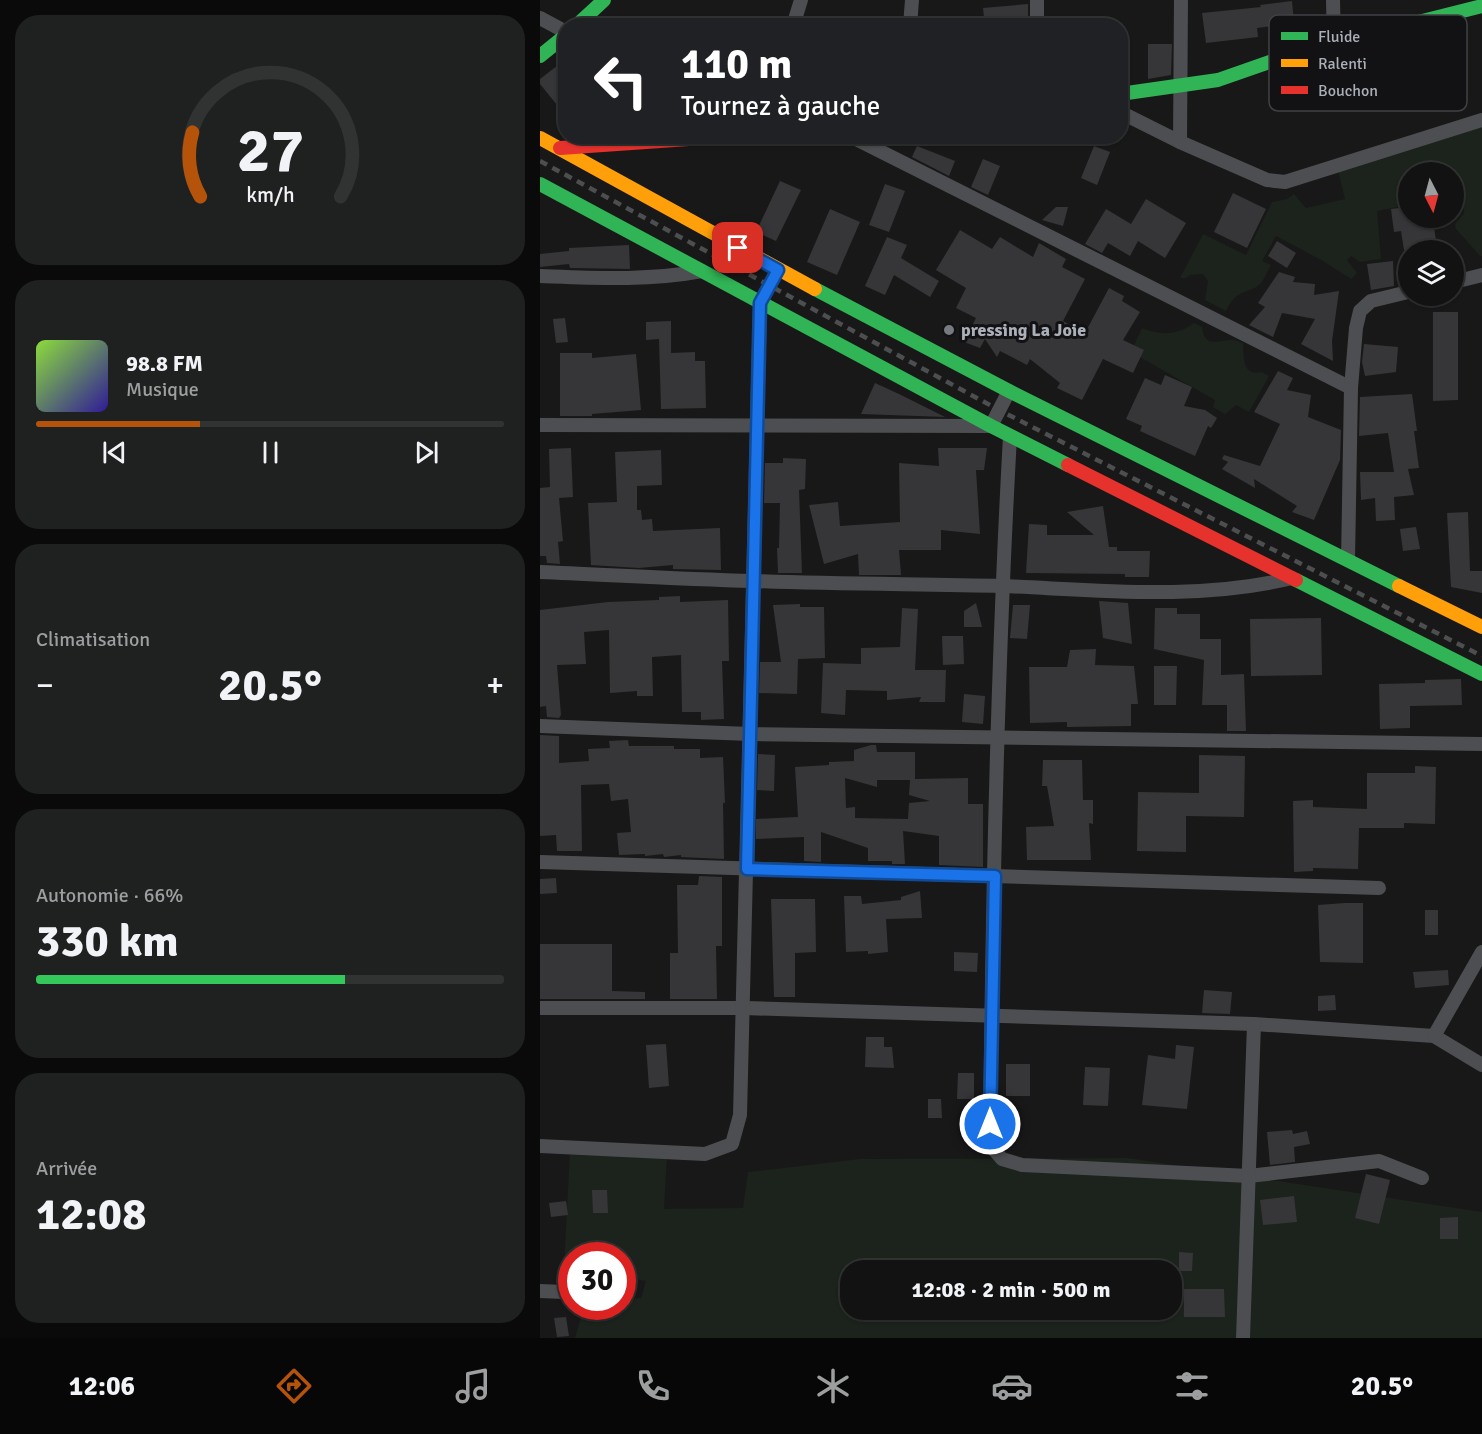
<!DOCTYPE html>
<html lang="fr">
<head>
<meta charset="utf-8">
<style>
  body { margin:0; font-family:Signika,sans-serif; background:#1f2020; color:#f1f3f6; height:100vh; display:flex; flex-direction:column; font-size:22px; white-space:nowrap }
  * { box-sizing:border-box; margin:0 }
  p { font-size:20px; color:#9c9e9f }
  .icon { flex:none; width:33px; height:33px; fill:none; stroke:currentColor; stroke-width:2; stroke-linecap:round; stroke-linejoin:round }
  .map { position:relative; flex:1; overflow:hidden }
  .sheet { display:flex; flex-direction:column; gap:15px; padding:15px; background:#0a0a0a; width:540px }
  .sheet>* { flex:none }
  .banner { position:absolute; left:18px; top:18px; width:570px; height:126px; border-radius:24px; box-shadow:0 2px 4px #0004,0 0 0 2px #313232; background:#202124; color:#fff; overflow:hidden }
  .needle { width:39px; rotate:174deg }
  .buttons { position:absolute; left:858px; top:162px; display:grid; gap:12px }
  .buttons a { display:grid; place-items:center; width:66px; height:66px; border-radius:50%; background:#121212; box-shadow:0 2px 4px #0004,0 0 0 2px #313232; font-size:30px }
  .speed { position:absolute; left:18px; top:1242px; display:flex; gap:12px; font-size:30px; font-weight:700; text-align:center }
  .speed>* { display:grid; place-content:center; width:78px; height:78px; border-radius:50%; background:#121212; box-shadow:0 2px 4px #0004,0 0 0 2px #313232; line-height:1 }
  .speed .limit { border:9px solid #d22; background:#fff; color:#111 }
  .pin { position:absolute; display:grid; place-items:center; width:51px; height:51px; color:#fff; margin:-26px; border-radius:12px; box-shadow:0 3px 9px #0006 }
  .me { position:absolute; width:66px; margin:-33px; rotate:0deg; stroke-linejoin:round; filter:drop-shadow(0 0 4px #0008) }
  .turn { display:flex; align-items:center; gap:21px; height:126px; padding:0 24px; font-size:27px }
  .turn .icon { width:78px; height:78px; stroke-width:2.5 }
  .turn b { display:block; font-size:42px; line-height:51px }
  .big { font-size:45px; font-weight:700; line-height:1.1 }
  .sheet .tile { flex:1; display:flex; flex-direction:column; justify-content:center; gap:9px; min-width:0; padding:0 21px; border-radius:24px; background:#1f2020 }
  .sheet .dial { align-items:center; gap:0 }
  .dial svg { height:156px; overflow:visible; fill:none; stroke:#313232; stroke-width:7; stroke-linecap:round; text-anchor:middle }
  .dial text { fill:#f1f3f6; stroke:none }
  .song { display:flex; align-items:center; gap:18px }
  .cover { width:72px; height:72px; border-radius:9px; background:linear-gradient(135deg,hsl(90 70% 55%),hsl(250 70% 35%)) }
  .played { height:6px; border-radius:3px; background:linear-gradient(90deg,#b45309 35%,#313232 35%) }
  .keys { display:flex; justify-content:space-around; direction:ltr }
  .heat { display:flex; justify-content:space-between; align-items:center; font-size:33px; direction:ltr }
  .charge { height:9px; border-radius:4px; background:linear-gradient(90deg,#34c759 66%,#313232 0) }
  .trip { position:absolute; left:300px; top:1260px; width:342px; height:60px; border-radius:24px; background:#121212; box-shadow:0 2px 4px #0004,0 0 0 2px #313232; font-weight:700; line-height:60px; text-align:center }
  .tab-bar { display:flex; height:96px; justify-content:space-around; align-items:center; background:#070707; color:#9c9e9f }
  .tab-bar .icon { width:42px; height:42px }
  .tab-bar .current { color:#b45309 }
  .tab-bar b { font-size:27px; color:#f1f3f6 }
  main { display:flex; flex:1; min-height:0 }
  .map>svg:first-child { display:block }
</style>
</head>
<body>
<main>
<section class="sheet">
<div class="tile dial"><svg viewBox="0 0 100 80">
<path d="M14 69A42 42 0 1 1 86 69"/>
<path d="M14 69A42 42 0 0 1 10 36" stroke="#b45309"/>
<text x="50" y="56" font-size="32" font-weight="700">27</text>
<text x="50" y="72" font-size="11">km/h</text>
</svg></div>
<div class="tile">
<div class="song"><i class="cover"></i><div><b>98.8 FM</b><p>Musique</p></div></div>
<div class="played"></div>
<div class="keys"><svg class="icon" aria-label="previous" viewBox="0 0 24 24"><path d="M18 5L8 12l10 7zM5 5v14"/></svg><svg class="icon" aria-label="pause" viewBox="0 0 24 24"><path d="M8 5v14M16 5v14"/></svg><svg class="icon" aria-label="next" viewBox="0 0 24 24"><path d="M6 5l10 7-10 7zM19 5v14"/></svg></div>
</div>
<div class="tile"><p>Climatisation</p>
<div class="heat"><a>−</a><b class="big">20.5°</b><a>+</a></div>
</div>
<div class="tile"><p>Autonomie · 66%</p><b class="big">330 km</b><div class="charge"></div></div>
<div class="tile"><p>Arrivée</p><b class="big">12:08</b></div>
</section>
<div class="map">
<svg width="942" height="1338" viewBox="0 0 942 1338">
  <rect width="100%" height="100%" fill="#181818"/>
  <g fill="#1c221c" fill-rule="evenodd">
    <path d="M 942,117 L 942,256 L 940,256 L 916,229 L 915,224 L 924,213 L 924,203 L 919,197 L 914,198 L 914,172 L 868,172 L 868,205 L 837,211 L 841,259 L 820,262 L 811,256 L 807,260 L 817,273 L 811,279 L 783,261 L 736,236 L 722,261 L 731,265 C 728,270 725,278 721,283 C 708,296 698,286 686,311 L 665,300 L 668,281 L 663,274 L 650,275 L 646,278 L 640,278 L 663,234 L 706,255 L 732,202 L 747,199 L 754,194 L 766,208 L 805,199 L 797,167 Z"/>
    <path d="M 654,323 L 662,327 C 665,350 679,339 693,340 C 696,340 700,342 703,343 C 704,357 702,377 722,372 L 729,376 L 709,412 L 696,405 L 685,414 L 673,407 L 675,400 L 591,352 L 602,328 C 621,336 638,335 654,323 Z"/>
    <path d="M 30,1152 L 127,1156 L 124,1209 L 203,1208 L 208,1172 L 320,1159 L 588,1158 L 942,1212 L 942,1338 L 35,1338 L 44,1307 L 82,1306 L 83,1299 L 101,1298 L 106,1281 L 83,1277 L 82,1256 L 32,1256 L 31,1268 L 24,1266 ZM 310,1270 L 632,1270 L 632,1310 L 310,1310 Z"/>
  </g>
  <g fill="#363638" fill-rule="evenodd">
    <path d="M 752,1 L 754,23 L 717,28 L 718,37 L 666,43 L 662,13 L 721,7 L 720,5 Z"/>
    <path d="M 488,4 L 488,26 L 445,26 L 443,8 Z"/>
    <path d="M 608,44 L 632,44 L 631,75 L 608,79 Z"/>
    <path d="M 26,59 L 26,116 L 0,84 L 0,79 Z"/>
    <path d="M 377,146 L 415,161 L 409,176 L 372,157 Z"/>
    <path d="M 554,146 L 570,152 L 557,185 L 541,178 Z"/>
    <path d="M 443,159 L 460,166 L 448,195 L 431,187 Z"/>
    <path d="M 240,181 L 261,190 L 236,241 L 216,232 Z"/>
    <path d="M 345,184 L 365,191 L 349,232 L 329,225 Z"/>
    <path d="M 693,193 L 726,209 L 707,248 L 674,232 Z"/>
    <path d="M 606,199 L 646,223 L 625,258 L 598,241 L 590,256 L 568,243 L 562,253 L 545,244 L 566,209 L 591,224 Z"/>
    <path d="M 516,207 L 528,207 L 523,226 L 502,220 Z"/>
    <path d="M 868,207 L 868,218 L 893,218 L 897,250 L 864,250 L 861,231 L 854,232 L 851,209 Z"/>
    <path d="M 290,209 L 320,222 L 297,275 L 267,262 Z"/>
    <path d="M 420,230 L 452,249 L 460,237 L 493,257 L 499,243 L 526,259 L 522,267 L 545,279 L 523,321 L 545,333 L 569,288 L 584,296 L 582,301 L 600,312 L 583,340 L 604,350 L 593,373 L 563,359 L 542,400 L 517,388 L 520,383 L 490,359 L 487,365 L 460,351 L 457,357 L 445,339 L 440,348 L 424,342 L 436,318 L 416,308 L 426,288 L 396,270 Z"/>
    <path d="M 347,237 L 367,245 L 361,258 L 399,281 L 390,297 L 354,275 L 345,295 L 325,286 Z"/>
    <path d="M 737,241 L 756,253 L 747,268 L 728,256 Z"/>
    <path d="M 89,245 L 90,269 L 30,268 L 29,264 L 0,267 L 0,254 L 29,251 L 29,248 Z"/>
    <path d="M 853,261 L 854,286 L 831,290 L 827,264 Z"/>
    <path d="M 739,272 L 755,277 L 753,282 L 775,284 L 774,295 L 799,291 L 792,341 L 793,361 L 761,344 L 775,319 L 742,313 L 733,337 L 709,325 L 725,307 L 718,303 Z"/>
    <path d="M 893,312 L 918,312 L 918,400 L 893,401 Z"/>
    <path d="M 25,318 L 28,342 L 16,343 L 13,319 Z"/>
    <path d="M 131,321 L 131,353 L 155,352 L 155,361 L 165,361 L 166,408 L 121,409 L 119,339 L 106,340 L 106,322 Z"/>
    <path d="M 824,344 L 858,347 L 856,372 L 825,376 L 822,362 Z"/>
    <path d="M 20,353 L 52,353 L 52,358 L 96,354 L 101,410 L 52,414 L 52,416 L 20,416 Z"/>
    <path d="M 738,371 L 753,378 L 747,390 L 771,395 L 768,417 L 801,430 L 800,460 L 774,520 L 752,512 L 757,506 L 714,479 L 715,488 L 682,469 L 688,462 L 682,459 L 684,455 L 720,466 L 740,424 L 714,412 Z"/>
    <path d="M 625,375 L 652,387 L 644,406 L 665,410 L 677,418 L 671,428 L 668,426 L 655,456 L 600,431 L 602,426 L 586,419 L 605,378 L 621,385 Z"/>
    <path d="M 335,383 L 359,394 L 405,417 L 321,414 Z"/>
    <path d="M 872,394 L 877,431 L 874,431 L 879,468 L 868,469 L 874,495 L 854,497 L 855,520 L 836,521 L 835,498 L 821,500 L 820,472 L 854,472 L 848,433 L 819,436 L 820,397 Z"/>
    <path d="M 31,448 L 33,497 L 19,498 L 23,541 L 18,542 L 20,564 L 7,563 L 6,556 L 0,556 L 0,488 L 10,487 L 9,449 Z"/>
    <path d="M 398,448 L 447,448 L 444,470 L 436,470 L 440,534 L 401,530 L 401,550 L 359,550 L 361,575 L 319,575 L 318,554 L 284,564 L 269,505 L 298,502 L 300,526 L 360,522 L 359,463 L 399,466 Z"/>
    <path d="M 121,450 L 122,485 L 97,486 L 97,510 L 101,510 L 102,520 L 112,519 L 113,531 L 180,528 L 181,570 L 133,569 L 133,565 L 99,568 L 51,565 L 48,503 L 77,502 L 75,452 Z"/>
    <path d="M 243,458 L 266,459 L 265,489 L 259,490 L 262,573 L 238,573 L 237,548 L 239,548 L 240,503 L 224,503 L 225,463 L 243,463 Z"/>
    <path d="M 563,506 L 569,547 L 577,547 L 577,551 L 610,551 L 609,577 L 585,577 L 585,574 L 486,573 L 489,524 L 507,525 L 507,535 L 554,535 L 527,512 Z"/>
    <path d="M 928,512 L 930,571 L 942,571 L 942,593 L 911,587 L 907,513 Z"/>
    <path d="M 876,527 L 880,549 L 863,551 L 860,529 Z"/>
    <path d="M 140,596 L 140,602 L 188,600 L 189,661 L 182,661 L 184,719 L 161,720 L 161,712 L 142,712 L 141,655 L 112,657 L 113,696 L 97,696 L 97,691 L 70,693 L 69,630 L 44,632 L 46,664 L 17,665 L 21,715 L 19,718 L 7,717 L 6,706 L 0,707 L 0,610 L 68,602 L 119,600 L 119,597 Z"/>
    <path d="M 559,601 L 588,603 L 592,644 L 563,638 Z"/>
    <path d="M 436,603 L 442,627 L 424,627 L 424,611 Z"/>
    <path d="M 260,604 L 260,607 L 284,607 L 285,658 L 258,659 L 257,694 L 219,693 L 220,662 L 241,662 L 233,605 Z"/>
    <path d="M 473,605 L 490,605 L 487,639 L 470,638 Z"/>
    <path d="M 362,608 L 378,609 L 375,670 L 406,670 L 405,702 L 379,702 L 381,697 L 347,700 L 347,691 L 306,690 L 305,715 L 281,713 L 283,663 L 321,664 L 321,648 L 360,647 Z"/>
    <path d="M 615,608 L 637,608 L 637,614 L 660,614 L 660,639 L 681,639 L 681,675 L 704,674 L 706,731 L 687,731 L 687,705 L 662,705 L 664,660 L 614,649 Z"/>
    <path d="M 781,618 L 782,675 L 711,676 L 710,619 Z"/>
    <path d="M 402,636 L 423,636 L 424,664 L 403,665 Z"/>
    <path d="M 556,649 L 555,665 L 594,666 L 598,704 L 591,704 L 591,726 L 527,727 L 527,722 L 490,723 L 489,667 L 527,667 L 530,650 Z"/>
    <path d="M 614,666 L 637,666 L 636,705 L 614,705 Z"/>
    <path d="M 921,679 L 922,705 L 870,706 L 870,728 L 840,729 L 839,684 L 885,683 L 885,680 Z"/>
    <path d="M 424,694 L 445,696 L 443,724 L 422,722 Z"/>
    <path d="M 0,735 L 19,736 L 19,763 L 49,761 L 48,749 L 70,748 L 69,741 L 88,740 L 89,746 L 134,746 L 134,749 L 160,749 L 160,758 L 183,757 L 185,803 L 183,803 L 184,859 L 141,857 L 141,855 L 124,857 L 123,854 L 105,856 L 105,854 L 79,855 L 77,833 L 91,832 L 88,799 L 71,801 L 69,784 L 41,785 L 42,851 L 17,851 L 16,835 L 0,836 Z"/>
    <path d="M 331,745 L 336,745 L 337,752 L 375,752 L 375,779 L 428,778 L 428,804 L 443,804 L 443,867 L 399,865 L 399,836 L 363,831 L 365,864 L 352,864 L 352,861 L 328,861 L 328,848 L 281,832 L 281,862 L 264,861 L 264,837 L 216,839 L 216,819 L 258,817 L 255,767 L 289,765 L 289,762 L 314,761 L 314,750 ZM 305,778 L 337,787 L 337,780 L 370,780 L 369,795 L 390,801 L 369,803 L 368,819 L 315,818 L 315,807 L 306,808 Z"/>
    <path d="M 218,754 L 235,755 L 234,791 L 217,790 Z"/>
    <path d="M 659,755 L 705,756 L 704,817 L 646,816 L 646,852 L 597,851 L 598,792 L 659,793 Z"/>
    <path d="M 503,760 L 542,760 L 543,800 L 553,800 L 553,824 L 549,823 L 551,860 L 487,860 L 486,827 L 514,826 L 507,786 L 502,786 Z"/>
    <path d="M 875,766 L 896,767 L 895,824 L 864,823 L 864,828 L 819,828 L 818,869 L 773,868 L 773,871 L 754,872 L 753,801 L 773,800 L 773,807 L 827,809 L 827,773 L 875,773 Z"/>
    <path d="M 159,876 L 182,877 L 182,946 L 176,946 L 177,999 L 130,999 L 130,953 L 138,953 L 137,885 L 158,885 Z"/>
    <path d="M 16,878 L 17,893 L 0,894 L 0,879 Z"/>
    <path d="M 380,891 L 382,918 L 346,919 L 348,952 L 328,954 L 328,951 L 306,952 L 304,896 L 321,896 L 322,904 L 361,900 L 361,897 Z"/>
    <path d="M 231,899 L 275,899 L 276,952 L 255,953 L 255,997 L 234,997 Z"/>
    <path d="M 805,903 L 823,903 L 823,963 L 780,962 L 778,905 Z"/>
    <rect x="885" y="910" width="13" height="25"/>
    <path d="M 0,944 L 72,944 L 72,991 L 105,992 L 105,999 L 0,999 Z"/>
    <path d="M 414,952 L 438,953 L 437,972 L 414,971 Z"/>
    <path d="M 908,970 L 909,985 L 875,988 L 873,972 Z"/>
    <path d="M 664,990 L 692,992 L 690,1014 L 662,1013 Z"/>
    <path d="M 795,995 L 796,1010 L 778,1011 L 778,996 Z"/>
    <path d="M 326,1037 L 344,1037 L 344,1047 L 352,1047 L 354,1068 L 325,1067 Z"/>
    <path d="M 126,1044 L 129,1086 L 109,1088 L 106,1045 Z"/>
    <path d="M 636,1045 L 654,1047 L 647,1109 L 602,1105 L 608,1055 L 635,1059 Z"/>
    <rect x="466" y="1064" width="24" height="32"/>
    <path d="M 545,1067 L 570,1068 L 568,1106 L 543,1105 Z"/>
    <path d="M 418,1073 L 434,1073 L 434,1099 L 417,1099 Z"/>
    <path d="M 388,1099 L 401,1099 L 402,1118 L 388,1118 Z"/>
    <path d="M 752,1130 L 753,1134 L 767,1131 L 770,1144 L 754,1147 L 755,1162 L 730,1165 L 727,1132 Z"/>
    <path d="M 826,1174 L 850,1180 L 839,1224 L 815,1218 Z"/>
    <path d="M 52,1190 L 67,1190 L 68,1213 L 53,1213 Z"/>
    <path d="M 754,1196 L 757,1222 L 723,1225 L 720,1200 Z"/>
    <path d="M 26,1201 L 28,1215 L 11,1217 L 9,1203 Z"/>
    <path d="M 918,1217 L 918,1239 L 900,1239 L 900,1218 Z"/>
    <path d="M 639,1252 L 653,1253 L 652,1271 L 639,1271 Z"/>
    <path d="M 644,1289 L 684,1289 L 685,1317 L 644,1317 Z"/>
    <path d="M 26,1317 L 29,1336 L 17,1337 L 14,1318 Z"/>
  </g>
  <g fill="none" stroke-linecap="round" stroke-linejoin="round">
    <g stroke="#4c4e51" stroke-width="14">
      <path d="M 793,0 L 794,44"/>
      <path d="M 0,18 L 26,32"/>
      <path d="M 253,26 L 261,0"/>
      <path d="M 370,26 L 372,0"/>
      <path d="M 497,26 L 497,0"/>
      <path d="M 580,112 L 640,142 L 727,180 L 745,182 L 942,120"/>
      <path d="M 310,136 L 811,388"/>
      <path d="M 640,142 L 641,0"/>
      <path d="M 0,276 C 55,278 108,281 162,271"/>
      <path d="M 914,282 L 942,275"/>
      <path d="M 0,425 L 451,426 L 469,391"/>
      <path d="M 470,436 C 457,672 452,909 450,1145 L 462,1159 L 482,1165 L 709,1176 L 839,1161 L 882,1178"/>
      <path d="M 808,560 L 811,388 L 816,328 L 820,311 L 831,301 L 868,292"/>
      <path d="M 0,572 C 71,575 142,579 213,581 C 296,584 380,584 463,586 C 559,590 658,601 752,578"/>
      <path d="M 0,726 L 210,734 L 942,744"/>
      <path d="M 0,862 L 839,888"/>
      <path d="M 0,1008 L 204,1008 L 714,1024 L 894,1036 L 942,1065"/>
      <path d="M 894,1036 L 942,952"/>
      <path d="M 0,1146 L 165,1154 L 192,1144 L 200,1115 L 220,303 L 238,269"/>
      <path d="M 0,1291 L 24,1292"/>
      <path d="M 703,1338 L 714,1024"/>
    </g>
    <g stroke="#30b455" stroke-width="14">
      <path d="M 36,26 L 64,0"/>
      <path d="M 0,56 L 26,35"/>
      <path d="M 580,94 L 678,80 L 755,53 L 942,6"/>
      <path d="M 0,184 L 451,426 L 528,465"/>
      <path d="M 275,289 L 469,391 L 859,586"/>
      <path d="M 756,580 L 942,674"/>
    </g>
    <g stroke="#ff9f0a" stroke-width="14">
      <path d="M 0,138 L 275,289"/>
      <path d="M 859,586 L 942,627"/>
    </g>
    <g stroke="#e5322d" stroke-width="14">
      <path d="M 20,148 L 192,136"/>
      <path d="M 528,465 L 756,580"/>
    </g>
    <path stroke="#4c4e4f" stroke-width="4.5" stroke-dasharray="8 6" stroke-linecap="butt" d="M 0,161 L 459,410 L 942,656"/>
  </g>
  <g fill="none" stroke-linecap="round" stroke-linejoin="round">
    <g stroke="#114b97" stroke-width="15">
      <path id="route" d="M 198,248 L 238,270 L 220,303 L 207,869 L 455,876 L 450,1124"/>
    </g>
    <use href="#route" stroke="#1a73e8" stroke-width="10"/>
  </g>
  <circle fill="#777a80" stroke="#121214" stroke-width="2" cx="409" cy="330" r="6"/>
  <g text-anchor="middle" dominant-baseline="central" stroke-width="6" stroke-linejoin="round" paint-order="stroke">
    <g font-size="18" font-weight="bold" fill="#aaafb8" stroke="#121214" text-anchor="start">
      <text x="421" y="330">pressing La Joie</text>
    </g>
  </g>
  <rect x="729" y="15" width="198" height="96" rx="9" fill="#121214" stroke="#404145" stroke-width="1.5"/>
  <rect x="741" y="32" width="27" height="8" fill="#30b455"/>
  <rect x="741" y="59" width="27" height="8" fill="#ff9f0a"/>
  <rect x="741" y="86" width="27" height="8" fill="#e5322d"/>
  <g font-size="16" fill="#aaafb8">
    <text x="778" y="42">Fluide</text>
    <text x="778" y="69">Ralenti</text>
    <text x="778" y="96">Bouchon</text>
  </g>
</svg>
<div class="buttons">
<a><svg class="needle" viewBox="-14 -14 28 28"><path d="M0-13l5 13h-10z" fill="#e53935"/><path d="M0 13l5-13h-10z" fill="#9c9e9f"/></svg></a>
<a><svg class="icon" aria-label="layers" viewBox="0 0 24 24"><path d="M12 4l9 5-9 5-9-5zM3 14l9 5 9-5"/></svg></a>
</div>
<div class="speed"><div class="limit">30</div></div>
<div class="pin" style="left:198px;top:248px;background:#d93025"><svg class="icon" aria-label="arrive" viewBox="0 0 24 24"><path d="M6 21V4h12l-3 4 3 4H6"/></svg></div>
<svg class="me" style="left:450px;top:1124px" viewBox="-20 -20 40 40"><circle r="17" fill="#1a73e8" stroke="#fff" stroke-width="3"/><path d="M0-11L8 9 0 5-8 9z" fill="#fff"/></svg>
<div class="trip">12:08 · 2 min · 500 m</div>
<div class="banner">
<div class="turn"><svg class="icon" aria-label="left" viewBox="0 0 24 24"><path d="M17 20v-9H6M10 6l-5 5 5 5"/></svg><div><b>110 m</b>Tournez à gauche</div></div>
</div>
</div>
</main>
<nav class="tab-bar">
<b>12:06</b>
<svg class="icon current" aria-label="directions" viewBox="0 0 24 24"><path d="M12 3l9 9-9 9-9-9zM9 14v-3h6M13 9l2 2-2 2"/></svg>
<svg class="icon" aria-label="music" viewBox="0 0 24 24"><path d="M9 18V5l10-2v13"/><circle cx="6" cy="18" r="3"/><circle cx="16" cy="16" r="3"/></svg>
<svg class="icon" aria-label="phone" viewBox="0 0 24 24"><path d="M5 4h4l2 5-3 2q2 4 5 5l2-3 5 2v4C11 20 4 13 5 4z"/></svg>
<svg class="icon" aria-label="climate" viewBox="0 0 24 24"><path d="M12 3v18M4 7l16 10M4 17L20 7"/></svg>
<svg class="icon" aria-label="car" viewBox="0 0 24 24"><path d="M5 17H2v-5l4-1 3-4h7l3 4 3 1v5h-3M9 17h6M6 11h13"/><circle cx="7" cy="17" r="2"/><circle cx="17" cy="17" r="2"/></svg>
<svg class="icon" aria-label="filters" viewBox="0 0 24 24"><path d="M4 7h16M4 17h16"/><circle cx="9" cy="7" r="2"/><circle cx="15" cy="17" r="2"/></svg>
<b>20.5°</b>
</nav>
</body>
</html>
